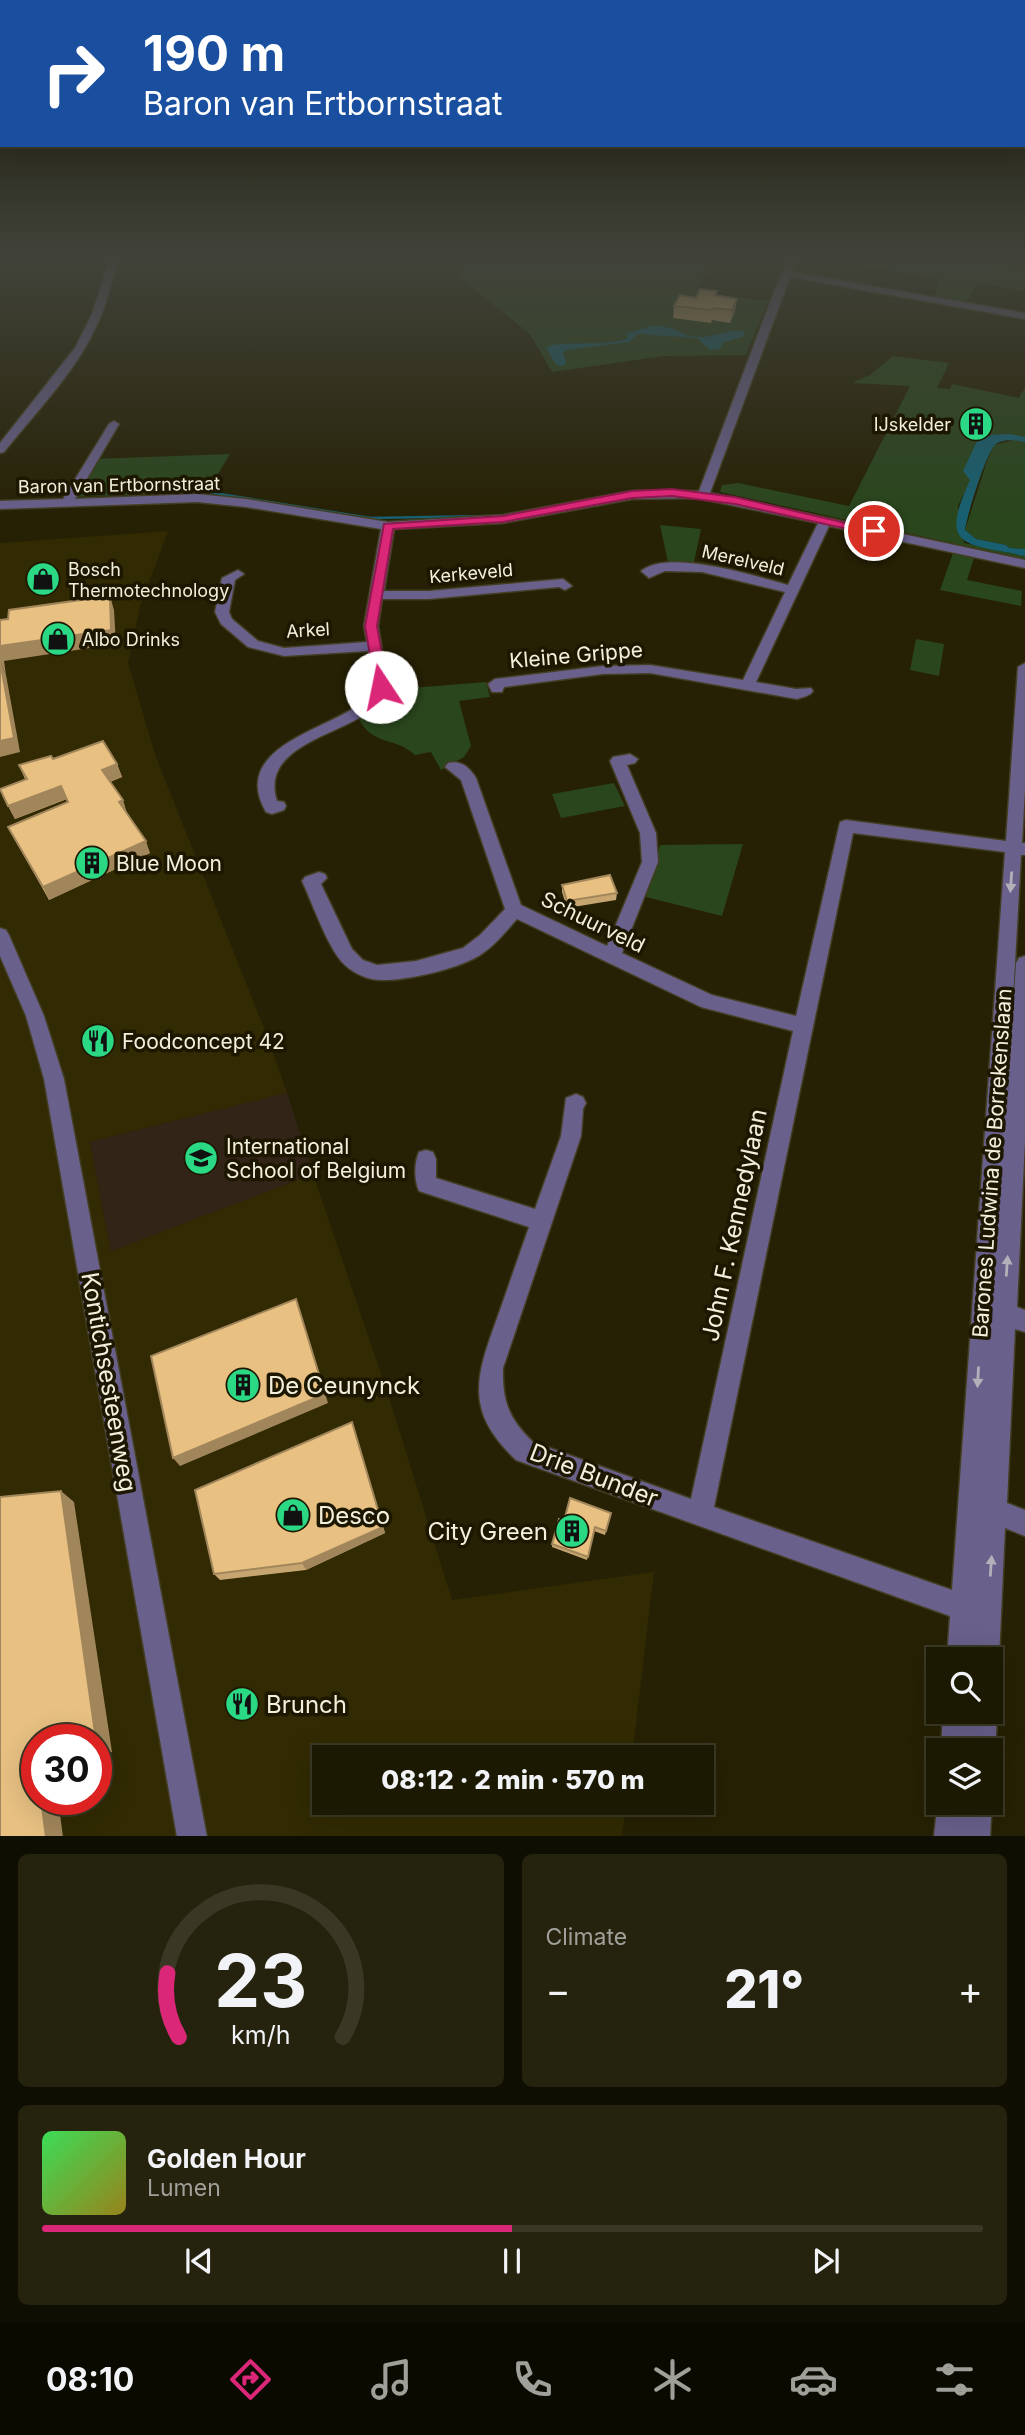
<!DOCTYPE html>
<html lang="en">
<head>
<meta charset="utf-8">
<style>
  body { margin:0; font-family:Inter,sans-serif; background:#25220d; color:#f1f3f6; height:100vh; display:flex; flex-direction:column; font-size:26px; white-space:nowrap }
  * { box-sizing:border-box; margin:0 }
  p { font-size:23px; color:#a0a09a }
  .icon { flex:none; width:38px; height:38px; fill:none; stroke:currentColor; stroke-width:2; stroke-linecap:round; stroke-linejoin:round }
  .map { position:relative; height:1836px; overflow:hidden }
  .side { display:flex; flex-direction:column; gap:18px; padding:18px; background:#0f0e02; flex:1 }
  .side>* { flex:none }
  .hud { position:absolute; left:0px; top:0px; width:1026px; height:147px; box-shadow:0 7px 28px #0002,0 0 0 2px #3a3825; background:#1a4fa0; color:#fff; overflow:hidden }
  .tools { position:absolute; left:926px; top:1647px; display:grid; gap:14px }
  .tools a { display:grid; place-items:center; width:77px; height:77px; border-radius:0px; background:#1c1903; box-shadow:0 7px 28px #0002,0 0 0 2px #3a3825; font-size:35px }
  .speed { position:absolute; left:21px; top:1724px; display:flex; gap:14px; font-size:35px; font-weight:700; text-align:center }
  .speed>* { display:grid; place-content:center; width:91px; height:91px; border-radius:50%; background:#1c1903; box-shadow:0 7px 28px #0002,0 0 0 2px #3a3825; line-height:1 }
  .speed .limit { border:10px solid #d22; background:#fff; color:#111 }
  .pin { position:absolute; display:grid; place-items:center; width:60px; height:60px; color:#fff; margin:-30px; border:4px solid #fff; border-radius:50%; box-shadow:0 2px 7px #0007 }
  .me { position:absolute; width:77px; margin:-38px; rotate:349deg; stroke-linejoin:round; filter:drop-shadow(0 0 5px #0008) }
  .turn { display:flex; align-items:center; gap:24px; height:147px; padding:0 28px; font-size:32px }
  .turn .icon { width:91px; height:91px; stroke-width:2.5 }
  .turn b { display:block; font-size:49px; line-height:60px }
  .big { font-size:52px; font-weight:800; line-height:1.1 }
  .side .card { flex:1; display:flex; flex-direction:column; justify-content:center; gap:10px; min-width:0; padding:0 24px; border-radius:10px; background:#25220d }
  .side .dial { align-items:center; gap:0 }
  .dial svg { height:182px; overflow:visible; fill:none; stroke:#3a3825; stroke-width:7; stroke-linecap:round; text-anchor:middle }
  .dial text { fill:#f1f3f6; stroke:none }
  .song { display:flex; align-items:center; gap:21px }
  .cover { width:84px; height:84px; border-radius:10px; background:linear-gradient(135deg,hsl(130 70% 55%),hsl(50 70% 35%)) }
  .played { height:7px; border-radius:4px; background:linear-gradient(90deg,#db2777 50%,#3a3825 50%) }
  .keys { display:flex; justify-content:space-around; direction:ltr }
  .heat { display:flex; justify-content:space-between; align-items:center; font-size:38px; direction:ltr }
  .side .tiles { flex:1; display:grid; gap:18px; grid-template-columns:1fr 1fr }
  .card:last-child { grid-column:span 2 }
  .trip { position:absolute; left:312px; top:1745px; width:402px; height:70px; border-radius:0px; background:#1c1903; box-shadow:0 7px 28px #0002,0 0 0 2px #3a3825; font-weight:800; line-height:70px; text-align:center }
  .tabs { display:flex; height:112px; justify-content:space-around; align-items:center; background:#0b0a01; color:#a0a09a }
  .tabs .icon { width:49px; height:49px }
  .tabs .on { color:#db2777 }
  .tabs b { font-size:32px; color:#f1f3f6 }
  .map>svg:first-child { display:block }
</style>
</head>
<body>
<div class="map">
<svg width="1025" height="1837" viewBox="0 0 1025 1837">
  <rect width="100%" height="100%" fill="#262104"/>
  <path fill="#312a03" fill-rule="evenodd" d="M 168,531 L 140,607 L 128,663 L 156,757 L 266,1033 L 287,1093 L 90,1142 L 111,1251 L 313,1174 L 388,1394 L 452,1600 L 654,1572 L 632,1757 L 324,1757 L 324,1802 L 626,1803 L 622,1836 L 201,1836 L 146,1662 L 176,1836 L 0,1837 L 0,543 ZM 37,1740 L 96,1740 L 96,1799 L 37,1799 Z"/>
  <path fill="#332418" d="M 287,1093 L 313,1174 L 111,1251 L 90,1142 Z"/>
  <g fill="#2a461d">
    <path d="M 466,259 L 722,259 L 709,266 L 697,292 L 768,301 L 746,355 L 663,356 L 552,372 L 530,334 L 459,277 Z"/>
    <path d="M 857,259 L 953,259 L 1025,268 L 1025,291 L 977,283 L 966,303 L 935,298 L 938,278 L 853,264 Z"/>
    <path d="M 893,356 L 949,363 L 937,388 L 950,389 L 952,384 L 1019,398 L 1025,387 L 1025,437 L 992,435 L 958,506 L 964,543 L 1025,556 L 1025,559 L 720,492 L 722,485 L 738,483 L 849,506 L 910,386 L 852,383 L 870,375 Z"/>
    <path d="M 1014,440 L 1025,442 L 1025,549 L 1009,548 L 1006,545 L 976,539 L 965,530 L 988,458 L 994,445 Z"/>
    <path d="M 230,454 L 207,492 L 70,497 L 93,459 Z"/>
    <path d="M 660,525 L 701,529 L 694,562 L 668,562 Z"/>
    <path d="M 953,553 L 974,558 L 967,580 L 1022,591 L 1021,606 L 940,590 Z"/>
    <path d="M 916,639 L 944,644 L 939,676 L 910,670 Z"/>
    <path d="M 486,682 L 490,697 L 459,701 L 471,746 L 464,757 L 441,770 L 431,752 L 415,755 C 395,736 372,747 358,717 L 377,706 L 386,690 Z"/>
    <path d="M 614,783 L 625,806 L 561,818 L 552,794 Z"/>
    <path d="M 743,844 L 722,916 L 646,897 L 660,845 Z"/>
  </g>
  <g fill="#186071">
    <path d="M 651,326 C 673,324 682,337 699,337 C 714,338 726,329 743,331 L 745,336 L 724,342 L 719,349 L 710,350 L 697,338 L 638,334 L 629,342 L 567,350 L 563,353 L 566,364 L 561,366 L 556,364 L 546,348 C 556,339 609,348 628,338 L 625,334 Z"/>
    <path d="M 1010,434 L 1025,437 L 1025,442 C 1015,440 1001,438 994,446 C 985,457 967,515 965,530 L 976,539 L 1006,545 L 1009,548 L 1025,549 L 1025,556 C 965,543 938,550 970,480 L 963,471 L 977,441 L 992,435 Z"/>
  </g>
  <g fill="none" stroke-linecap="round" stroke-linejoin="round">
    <path stroke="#186071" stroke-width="2.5" d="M 207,492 L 370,518 L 487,516"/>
    <g stroke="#433e22" stroke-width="3">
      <g id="minor">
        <path d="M 110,259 L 118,259 C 111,283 106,308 94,331 C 72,376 35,413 4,452 L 0,453 L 0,443 L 75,348 L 92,314 Z"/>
        <path d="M 790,259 L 798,259 L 792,272 L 1025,313 L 1025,319 L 790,277 L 710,493 L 1025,560 L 1025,568 L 829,526 L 756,682 L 796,689 L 811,688 L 813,691 C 810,696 803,697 797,699 L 650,673 L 603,674 L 504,687 L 502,692 L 492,692 L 488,684 L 495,679 L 603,666 L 650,665 L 743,680 L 785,592 L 702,572 L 665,571 L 649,578 L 641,571 C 669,548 755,576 788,585 L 818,523 L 697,498 L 632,499 L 503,523 L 394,529 L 384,591 L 429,591 L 563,579 L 572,586 L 565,590 L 559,587 L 429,599 L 382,599 L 378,626 L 388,687 C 383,694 379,703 372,709 C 343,735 259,745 277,801 L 284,802 L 286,806 L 284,810 L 272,814 L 266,812 C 229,748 326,730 360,704 C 366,699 370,693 374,687 L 368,651 L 284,656 L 248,647 L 221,624 L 215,612 L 222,578 L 238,570 L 244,574 L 235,580 L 229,612 L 232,619 L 258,641 L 284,648 L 367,642 L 364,626 L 381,529 L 246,507 L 197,502 L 0,509 L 0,501 L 63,499 L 109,424 L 114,421 L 119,424 L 75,499 L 197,494 L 246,499 L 388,522 L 503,515 L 632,491 L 699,491 L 775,289 Z"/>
        <path d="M 1025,663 L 1025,789 L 1022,843 L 1025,843 L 1025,855 L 1021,855 L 1006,1126 L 1016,963 L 1019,958 L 1025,956 L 1025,1141 L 1017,1307 L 1025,1310 L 1025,1332 L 1015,1329 L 1007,1503 L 1025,1510 L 1025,1536 L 1005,1528 L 999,1659 L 995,1669 L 990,1670 L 990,1659 L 947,1659 L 950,1616 L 516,1460 C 462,1409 477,1374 499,1313 C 509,1284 519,1256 529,1227 L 419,1191 C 414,1180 414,1163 419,1152 L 426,1150 L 433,1152 L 436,1159 L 436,1178 L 535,1209 L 561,1136 L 566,1098 L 576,1094 L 583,1097 L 586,1103 L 583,1109 L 581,1136 L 503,1368 C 502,1401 509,1419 533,1442 L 691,1499 L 793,1031 L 701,1007 L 517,919 C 507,930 496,944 483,953 C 463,968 406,981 381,980 C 369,980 355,974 346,966 C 328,950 313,904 302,881 L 305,877 L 319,872 L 325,874 L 327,878 L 321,884 L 352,949 L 363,960 L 377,965 L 416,961 L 463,948 L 480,935 L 505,909 L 461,780 L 445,767 L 448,763 C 461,760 469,767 476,778 L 521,905 L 607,946 L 642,862 L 640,833 L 610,761 L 613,757 L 630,754 L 638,759 L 635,763 L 627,765 L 656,833 L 658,862 L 622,953 L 712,995 L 796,1016 L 840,822 L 846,820 L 1006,841 L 1018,667 ZM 853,833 L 1005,852 L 952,1590 L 714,1507 Z"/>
        <path d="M 0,928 L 6,930 L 9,935 L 44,1016 L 64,1079 L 207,1837 L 177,1837 L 44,1079 L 26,1016 L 0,956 Z"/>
        <path d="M 990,1702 C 1000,1716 997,1743 990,1759 L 990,1750 L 941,1750 L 943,1712 L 990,1712 Z"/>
        <path d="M 938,1798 L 938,1802 L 990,1802 L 990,1799 L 992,1802 L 990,1837 L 934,1837 Z"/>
      </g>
    </g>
    <use href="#minor" fill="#69608b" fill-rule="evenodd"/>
  </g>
  <g fill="#c7a570">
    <path d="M 716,296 L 735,311 L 730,323 L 712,320 L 711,323 L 673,318 L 674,306 L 696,298 Z"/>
    <path d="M 53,759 L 117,764 L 122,777 L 110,782 L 127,813 L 150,853 L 49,900 L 8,827 L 68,802 L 67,799 L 15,819 L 6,802 L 25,779 L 19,765 Z"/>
    <path d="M 562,885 L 617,893 L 616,900 L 567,908 L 562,892 Z"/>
    <path d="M 355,1431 L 385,1533 L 306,1570 L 220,1580 L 214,1574 Z"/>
    <path d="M 611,1513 L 605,1535 L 594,1531 L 587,1560 L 552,1547 L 552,1544 L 564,1521 Z"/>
  </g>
  <g fill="#a2865b">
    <path d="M 737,299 L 735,311 L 730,323 L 732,310 Z"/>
    <path d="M 110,596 L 114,610 L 116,644 L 4,661 L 6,675 L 0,661 L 0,646 Z"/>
    <path d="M 0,661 L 6,675 L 20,752 L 0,757 Z"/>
    <path d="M 117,764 L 122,777 L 107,783 L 102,770 Z"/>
    <path d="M 61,786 L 67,799 L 15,819 L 8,806 Z"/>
    <path d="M 123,800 L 127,813 L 123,814 L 119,802 Z"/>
    <path d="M 146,841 L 150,853 L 49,900 L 43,887 Z"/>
    <path d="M 296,1299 L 328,1403 L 180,1466 L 173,1458 Z"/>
    <path d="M 352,1422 L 385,1533 L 306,1570 L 302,1563 Z"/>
    <path d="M 61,1491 L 74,1502 L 112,1752 L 96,1759 L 96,1749 Z"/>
    <path d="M 41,1799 L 58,1799 L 63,1837 L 46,1837 Z"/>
  </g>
  <g fill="#e7c082" stroke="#a2865b" stroke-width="2">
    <path d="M 700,289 L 717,291 L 715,295 L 737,299 L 732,310 L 713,308 L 712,310 L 674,306 L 680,295 L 696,298 Z"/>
    <path d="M 110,596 L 111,630 L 0,646 L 0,620 L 8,619 L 9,610 Z"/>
    <path d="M 0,661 L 14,738 L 0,741 Z"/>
    <path d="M 103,741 L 117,764 L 102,770 L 123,800 L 119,802 L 146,841 L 43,887 L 8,827 L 68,802 L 61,786 L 8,806 L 0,789 L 27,779 L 19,765 L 51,756 L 53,759 Z"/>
    <path d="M 610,875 L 617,893 L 567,901 L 562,885 Z"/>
    <path d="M 296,1299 L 325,1394 L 173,1458 L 151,1356 Z"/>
    <path d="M 352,1422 L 383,1527 L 302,1563 L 214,1574 L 195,1490 Z"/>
    <path d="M 61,1491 L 96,1740 L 37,1740 L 37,1799 L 41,1799 L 46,1837 L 0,1837 L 0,1497 Z"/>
    <path d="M 570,1498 L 611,1513 L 606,1531 L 595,1527 L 588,1557 L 552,1544 L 559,1519 L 564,1521 Z"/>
  </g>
  <defs><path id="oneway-solid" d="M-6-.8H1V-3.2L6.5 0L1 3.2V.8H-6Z" transform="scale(1.75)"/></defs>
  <g fill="#b4afb8">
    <use href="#oneway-solid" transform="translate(1011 882) rotate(94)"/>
    <use href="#oneway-solid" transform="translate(1007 1266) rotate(-86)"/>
    <use href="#oneway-solid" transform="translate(978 1377) rotate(93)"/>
    <use href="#oneway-solid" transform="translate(991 1566) rotate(-86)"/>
  </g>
  <linearGradient id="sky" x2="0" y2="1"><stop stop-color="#151202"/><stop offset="0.5" stop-color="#41433a"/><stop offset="1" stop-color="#41433a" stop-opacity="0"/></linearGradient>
  <rect width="1025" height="516" fill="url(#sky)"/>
  <path fill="#db2777" stroke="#8e194d" stroke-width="2" d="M 672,489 L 735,497 L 880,531 L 874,535 L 735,504 L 672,496 L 632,498 L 503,522 L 393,529 L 377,626 L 388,687 L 381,691 L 376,690 L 365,626 L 384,524 L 503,516 L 632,491 Z"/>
  <defs>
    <g id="building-disc" transform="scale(1.75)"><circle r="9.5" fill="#2bd884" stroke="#1d1700"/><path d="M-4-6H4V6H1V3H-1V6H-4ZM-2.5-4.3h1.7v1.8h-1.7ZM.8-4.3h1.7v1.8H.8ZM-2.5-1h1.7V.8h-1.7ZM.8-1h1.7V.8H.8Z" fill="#111"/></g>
    <g id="shop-disc" transform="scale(1.75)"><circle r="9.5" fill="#2bd884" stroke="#1d1700"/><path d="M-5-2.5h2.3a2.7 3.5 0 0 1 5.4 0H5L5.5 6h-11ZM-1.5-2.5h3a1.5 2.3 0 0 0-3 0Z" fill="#111"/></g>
    <g id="restaurant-disc" transform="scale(1.75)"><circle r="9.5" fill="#2bd884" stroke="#1d1700"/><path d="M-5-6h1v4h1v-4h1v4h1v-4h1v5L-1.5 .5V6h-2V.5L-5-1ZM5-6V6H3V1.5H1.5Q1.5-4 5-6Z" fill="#111"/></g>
    <g id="school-disc" transform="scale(1.75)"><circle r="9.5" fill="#2bd884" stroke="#1d1700"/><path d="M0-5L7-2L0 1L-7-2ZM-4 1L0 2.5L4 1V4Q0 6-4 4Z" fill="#111"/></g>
  </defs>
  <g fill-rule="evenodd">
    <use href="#building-disc" x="976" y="424"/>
    <use href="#shop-disc" x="43" y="579"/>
    <use href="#shop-disc" x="58" y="639"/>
    <use href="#building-disc" x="92" y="863"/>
    <use href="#restaurant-disc" x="98" y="1041"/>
    <use href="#school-disc" x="201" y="1158"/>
    <use href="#building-disc" x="243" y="1385"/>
    <use href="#shop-disc" x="293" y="1515"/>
    <use href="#building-disc" x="572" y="1531"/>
    <use href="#restaurant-disc" x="242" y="1704"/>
  </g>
  <g text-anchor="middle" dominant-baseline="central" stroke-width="7" stroke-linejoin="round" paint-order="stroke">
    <g font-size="18" fill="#f2efdd" stroke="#1d1700" text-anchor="start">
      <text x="951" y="424" text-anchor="end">IJskelder</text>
      <text x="68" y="569">Bosch<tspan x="68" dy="21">Thermotechnology</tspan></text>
      <text x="82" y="639">Albo Drinks</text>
    </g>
    <g font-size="18" fill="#f2efdd" stroke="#1d1700">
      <text transform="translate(119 485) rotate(-1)">Baron van Ertbornstraat</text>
      <text transform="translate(743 560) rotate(13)">Merelveld</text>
      <text transform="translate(471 573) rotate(-5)">Kerkeveld</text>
      <text transform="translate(308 630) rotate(-3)">Arkel</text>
    </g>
    <g font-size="21" fill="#f2efdd" stroke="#1d1700">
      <text transform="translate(576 655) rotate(-5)">Kleine Grippe</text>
      <text transform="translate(593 922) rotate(26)">Schuurveld</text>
      <text transform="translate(992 1163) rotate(-86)">Barones Ludwina de Borrekenslaan</text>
    </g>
    <g font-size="21" fill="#f2efdd" stroke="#1d1700" text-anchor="start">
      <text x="116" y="863">Blue Moon</text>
      <text x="122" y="1041">Foodconcept 42</text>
      <text x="226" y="1146">International<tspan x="226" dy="24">School of Belgium</tspan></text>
    </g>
    <g font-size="24" fill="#f2efdd" stroke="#1d1700">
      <text transform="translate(734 1225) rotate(-78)">John F. Kennedylaan</text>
      <text transform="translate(109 1382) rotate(80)">Kontichsesteenweg</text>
      <text transform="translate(594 1475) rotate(21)">Drie Bunder</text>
    </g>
    <g font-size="24" fill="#f2efdd" stroke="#1d1700" text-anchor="start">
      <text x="268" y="1385">De Ceunynck</text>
      <text x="318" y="1515">Desco</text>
      <text x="548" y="1531" text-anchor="end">City Green</text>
      <text x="266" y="1704">Brunch</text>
    </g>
  </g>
</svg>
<div class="tools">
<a><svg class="icon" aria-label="search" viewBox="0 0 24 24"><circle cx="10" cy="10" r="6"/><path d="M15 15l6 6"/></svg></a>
<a><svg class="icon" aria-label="layers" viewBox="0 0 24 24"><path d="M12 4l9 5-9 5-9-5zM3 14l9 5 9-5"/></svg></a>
</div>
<div class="speed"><div class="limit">30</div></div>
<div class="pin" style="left:874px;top:531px;background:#d93025"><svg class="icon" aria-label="arrive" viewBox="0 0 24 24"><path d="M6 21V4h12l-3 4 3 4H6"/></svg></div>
<svg class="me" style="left:381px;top:687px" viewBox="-20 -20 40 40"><circle r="19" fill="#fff"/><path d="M0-13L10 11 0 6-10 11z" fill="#db2777"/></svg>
<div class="trip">08:12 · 2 min · 570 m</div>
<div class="hud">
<div class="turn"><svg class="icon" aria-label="right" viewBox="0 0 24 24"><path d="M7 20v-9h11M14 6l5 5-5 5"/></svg><div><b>190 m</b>Baron van Ertbornstraat</div></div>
</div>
</div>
<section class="side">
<div class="tiles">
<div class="card dial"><svg viewBox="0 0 100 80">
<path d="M14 69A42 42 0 1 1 86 69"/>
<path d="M14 69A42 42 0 0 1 9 41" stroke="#db2777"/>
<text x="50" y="56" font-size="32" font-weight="700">23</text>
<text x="50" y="72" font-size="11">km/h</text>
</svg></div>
<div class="card"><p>Climate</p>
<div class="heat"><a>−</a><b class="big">21°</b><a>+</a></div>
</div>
<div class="card">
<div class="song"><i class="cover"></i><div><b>Golden Hour</b><p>Lumen</p></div></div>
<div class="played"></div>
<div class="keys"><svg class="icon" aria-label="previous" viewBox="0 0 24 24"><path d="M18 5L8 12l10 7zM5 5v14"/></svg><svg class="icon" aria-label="pause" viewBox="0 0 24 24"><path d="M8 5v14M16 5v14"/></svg><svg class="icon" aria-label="next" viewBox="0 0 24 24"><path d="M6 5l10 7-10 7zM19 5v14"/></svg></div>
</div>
</div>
</section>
<nav class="tabs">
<b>08:10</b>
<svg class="icon on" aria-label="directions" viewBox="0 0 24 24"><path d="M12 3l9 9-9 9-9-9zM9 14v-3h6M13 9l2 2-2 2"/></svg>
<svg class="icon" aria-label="music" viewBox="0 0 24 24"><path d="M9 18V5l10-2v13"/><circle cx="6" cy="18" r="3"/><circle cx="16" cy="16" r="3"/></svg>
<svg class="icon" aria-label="phone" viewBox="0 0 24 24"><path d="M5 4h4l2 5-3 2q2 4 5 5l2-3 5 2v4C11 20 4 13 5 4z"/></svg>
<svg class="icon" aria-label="climate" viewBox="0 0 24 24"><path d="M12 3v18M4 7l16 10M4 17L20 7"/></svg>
<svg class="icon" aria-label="car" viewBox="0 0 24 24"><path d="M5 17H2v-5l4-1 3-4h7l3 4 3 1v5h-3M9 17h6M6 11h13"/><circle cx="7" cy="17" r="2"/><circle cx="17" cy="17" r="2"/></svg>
<svg class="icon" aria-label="filters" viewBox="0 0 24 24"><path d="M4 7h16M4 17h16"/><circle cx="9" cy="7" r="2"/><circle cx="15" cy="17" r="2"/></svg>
</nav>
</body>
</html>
